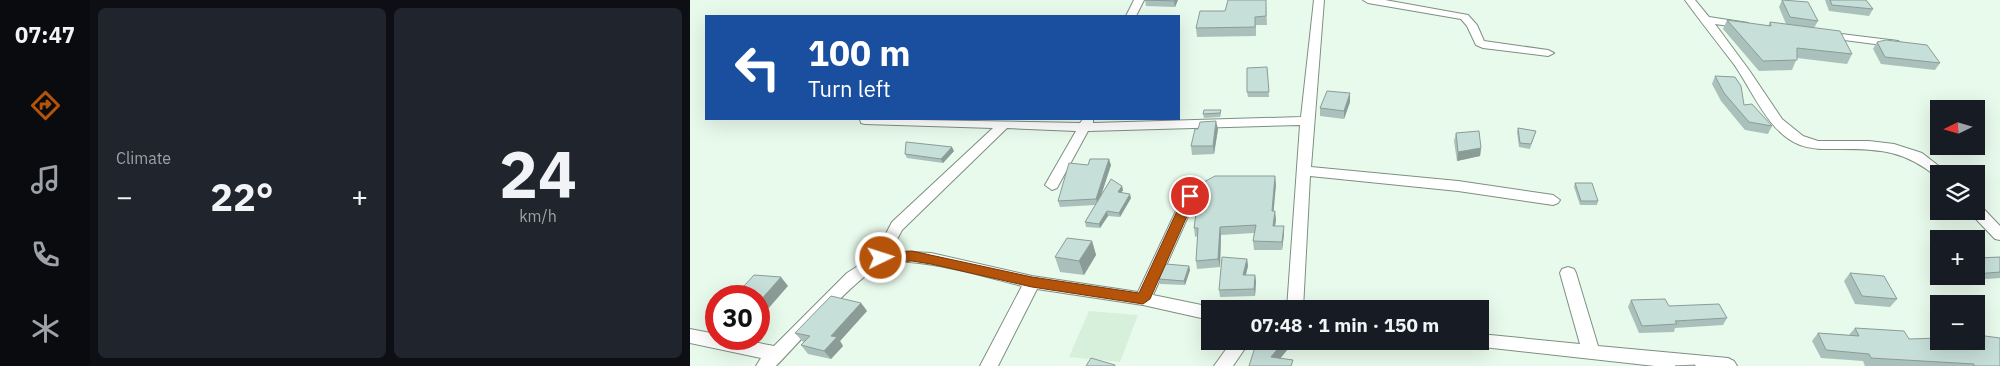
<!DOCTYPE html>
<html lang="en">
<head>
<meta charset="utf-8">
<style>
  body { margin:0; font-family:"IBM Plex Sans",sans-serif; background:#20242c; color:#f1f3f6; height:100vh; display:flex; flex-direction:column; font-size:19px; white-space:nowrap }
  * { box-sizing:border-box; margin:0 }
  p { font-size:16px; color:#9ea1a6 }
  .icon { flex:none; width:28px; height:28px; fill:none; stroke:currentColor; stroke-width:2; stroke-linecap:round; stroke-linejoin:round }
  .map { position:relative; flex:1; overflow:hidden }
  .details { display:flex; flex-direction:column; gap:8px; padding:8px; background:#0d0f14; width:600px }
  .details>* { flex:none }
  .top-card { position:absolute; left:15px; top:15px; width:475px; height:105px; border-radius:0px; box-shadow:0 5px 20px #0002; background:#1a4fa0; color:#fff; overflow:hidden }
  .needle { width:32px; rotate:265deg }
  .buttons { position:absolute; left:1240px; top:100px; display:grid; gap:10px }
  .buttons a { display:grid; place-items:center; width:55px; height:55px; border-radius:0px; background:#171b24; box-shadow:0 5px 20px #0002; font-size:25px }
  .speed { position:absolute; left:15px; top:285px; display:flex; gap:10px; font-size:25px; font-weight:700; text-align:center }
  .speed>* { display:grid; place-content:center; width:65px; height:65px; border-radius:50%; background:#171b24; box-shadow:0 5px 20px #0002; line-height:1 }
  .speed .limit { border:8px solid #d22; background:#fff; color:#111 }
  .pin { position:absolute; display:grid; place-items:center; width:42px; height:42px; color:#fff; margin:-21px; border:2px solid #fff; border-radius:50%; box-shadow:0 1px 5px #0007 }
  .me { position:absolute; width:55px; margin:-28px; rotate:86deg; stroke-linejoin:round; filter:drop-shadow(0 0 4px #0008) }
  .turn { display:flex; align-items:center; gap:18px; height:105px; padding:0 20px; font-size:22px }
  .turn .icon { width:65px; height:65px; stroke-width:2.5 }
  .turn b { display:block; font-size:35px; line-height:42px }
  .big { font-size:38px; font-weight:800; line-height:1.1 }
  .details .widget { flex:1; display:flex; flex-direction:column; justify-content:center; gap:8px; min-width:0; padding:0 18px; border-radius:8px; background:#20242c }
  .details .dial { align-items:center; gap:0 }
  .dial b { font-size:65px; line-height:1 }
  .heat { display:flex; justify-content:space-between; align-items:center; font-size:28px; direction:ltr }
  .details .tiles { flex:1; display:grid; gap:8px; grid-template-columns:repeat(2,1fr) }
  .trip { position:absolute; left:511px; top:300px; width:288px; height:50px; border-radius:0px; background:#171b24; box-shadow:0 5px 20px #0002; font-weight:800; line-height:50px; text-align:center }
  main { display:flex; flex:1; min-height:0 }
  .dock { display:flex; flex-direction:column; width:90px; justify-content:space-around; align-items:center; background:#090b0e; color:#9ea1a6 }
  .dock .icon { width:35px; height:35px }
  .dock .selected { color:#b45309 }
  .dock b { font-size:22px; color:#f1f3f6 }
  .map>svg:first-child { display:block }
</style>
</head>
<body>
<main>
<nav class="dock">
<b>07:47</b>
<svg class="icon selected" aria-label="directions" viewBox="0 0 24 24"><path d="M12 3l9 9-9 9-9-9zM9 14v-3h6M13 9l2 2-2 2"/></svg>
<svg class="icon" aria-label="music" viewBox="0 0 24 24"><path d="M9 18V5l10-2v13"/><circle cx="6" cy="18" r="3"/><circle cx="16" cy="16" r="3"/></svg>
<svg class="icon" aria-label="phone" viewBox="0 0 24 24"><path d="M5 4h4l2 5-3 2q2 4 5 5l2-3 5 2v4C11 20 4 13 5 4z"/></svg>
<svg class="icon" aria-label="climate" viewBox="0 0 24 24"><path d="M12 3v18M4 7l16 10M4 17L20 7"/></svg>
</nav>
<section class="details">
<div class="tiles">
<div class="widget"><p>Climate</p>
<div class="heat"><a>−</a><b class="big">22°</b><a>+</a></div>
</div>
<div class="widget dial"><b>24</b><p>km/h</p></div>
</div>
</section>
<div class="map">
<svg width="1310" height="366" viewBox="0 0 1310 366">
  <rect width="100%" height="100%" fill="#e8faec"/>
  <path fill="#d7f0dc" d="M 399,311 L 448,315 L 430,362 L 379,357 Z"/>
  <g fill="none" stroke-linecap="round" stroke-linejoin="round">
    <g stroke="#7e8f82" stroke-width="2">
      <g id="street">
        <path d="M 444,0 L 454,0 L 446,16 L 436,16 Z"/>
        <path d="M 624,0 L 634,0 L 621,167 L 768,181 L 863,195 L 870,200 L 868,203 L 863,205 L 768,191 L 620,176 L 613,309 L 597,309 L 610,125 L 398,131 L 367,188 L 362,190 L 355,185 L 386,131 L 317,128 L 212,230 L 201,251 L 241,253 L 342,276 L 448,292 L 493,196 L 500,191 L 507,196 L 463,295 L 526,308 L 520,309 L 520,320 L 453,305 L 347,289 L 308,366 L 290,366 L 332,286 C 300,278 227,256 197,263 C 173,268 107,345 86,366 L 66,366 L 71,358 L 0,343 L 0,329 L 26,334 L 26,339 L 48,339 L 84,346 L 157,273 L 185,255 L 202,222 L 303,128 L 175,124 L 171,123 L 170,119 L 390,123 L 393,119 L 403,119 L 403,123 L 611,117 Z"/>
        <path d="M 673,0 L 695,0 L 778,15 L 787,25 L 794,41 L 858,50 L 864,53 L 858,56 L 793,48 L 786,45 L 777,26 L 771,19 L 678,3 Z"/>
        <path d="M 995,0 L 1005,0 L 1019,17 L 1058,23 L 1058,27 L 1054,28 L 1025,24 L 1059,70 L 1092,119 L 1113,136 L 1128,141 L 1179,141 L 1204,144 L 1232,153 L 1259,174 L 1249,174 L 1247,177 C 1215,151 1192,149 1151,149 C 1137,149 1124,150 1110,145 C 1078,133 1062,89 1043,63 C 1027,42 1011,22 995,0 Z"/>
        <path d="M 1135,32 L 1208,41 L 1213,44 L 1208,47 L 1131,37 L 1130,35 Z"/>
        <path d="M 1286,205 L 1291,206 L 1310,226 L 1310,240 L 1305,239 L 1281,214 L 1280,211 L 1286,211 Z"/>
        <path d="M 878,267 L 884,269 L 886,273 L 908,346 L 1038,358 L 1044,361 L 1047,366 L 965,366 L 784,346 L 782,341 L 790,341 L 790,334 L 890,344 L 870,273 L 872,269 Z"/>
        <path d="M 542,341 L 560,341 L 543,366 L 524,366 Z"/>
      </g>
    </g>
    <use href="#street" fill="#fff" fill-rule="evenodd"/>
  </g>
  <g fill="#aac0ba">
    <path d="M 455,0 L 488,0 L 485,7 L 456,6 Z"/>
    <path d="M 576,0 L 577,25 L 566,25 L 566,36 L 507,37 L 506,28 L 535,11 Z"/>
    <path d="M 1092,0 L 1128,21 L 1124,28 L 1162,54 L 1157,64 L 1107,58 L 1102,70 L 1069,71 L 1033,29 L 1037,20 L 1078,26 L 1080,22 L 1096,24 L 1089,7 Z"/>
    <path d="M 1135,0 L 1176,0 L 1183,9 L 1179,16 L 1139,11 Z"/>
    <path d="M 1187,42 L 1250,63 L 1245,70 L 1191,64 L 1183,49 Z"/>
    <path d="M 577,67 L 579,97 L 558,97 L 557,92 Z"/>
    <path d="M 1025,76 L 1054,105 L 1082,126 L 1078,134 L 1055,130 L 1031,101 L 1022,84 Z"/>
    <path d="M 660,102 L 654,119 L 630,116 L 630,108 Z"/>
    <path d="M 531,110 L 531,114 L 530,117 L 514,118 L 513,114 Z"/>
    <rect x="436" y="119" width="20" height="1"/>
    <path d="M 828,128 L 846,131 L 840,149 L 829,147 L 827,132 Z"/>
    <path d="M 528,129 L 524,154 L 502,155 L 501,146 Z"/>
    <path d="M 766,133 L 791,148 L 790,156 L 767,161 L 764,141 Z"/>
    <path d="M 264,151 L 253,163 L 217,158 L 215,154 Z"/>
    <path d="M 398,165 L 421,165 L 411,195 L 432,186 L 433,190 L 431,193 L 441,198 L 430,217 L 418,216 L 410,228 L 396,227 L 395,222 L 405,205 L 370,207 L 368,201 Z"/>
    <path d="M 885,183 L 908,201 L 907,205 L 890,205 L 884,187 Z"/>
    <path d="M 586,184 L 583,211 L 586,219 L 585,226 L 594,226 L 594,234 L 592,250 L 564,250 L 563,241 L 564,233 L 531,235 L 530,267 L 507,269 L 506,261 L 508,236 L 505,237 L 504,228 Z"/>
    <path d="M 402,241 L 406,255 L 394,275 L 370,272 L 365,257 Z"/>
    <path d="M 1286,256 L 1289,258 L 1310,257 L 1310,278 L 1270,281 L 1266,276 L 1286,276 Z"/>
    <path d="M 557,259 L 558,266 L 556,275 L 565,275 L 566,282 L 565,296 L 530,297 L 529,290 Z"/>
    <path d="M 499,266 L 500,270 L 495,285 L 470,284 L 469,279 Z"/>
    <path d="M 1160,273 L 1207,299 L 1200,307 L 1165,304 L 1154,281 Z"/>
    <path d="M 941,300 L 979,306 L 1037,318 L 1033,325 L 985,328 L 984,332 L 949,333 L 938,307 Z"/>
    <path d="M 171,303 L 177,311 L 150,341 L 153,346 L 141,359 L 118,354 L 111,345 L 114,342 L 112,341 L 105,333 Z"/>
    <path d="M 1249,313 L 1249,330 L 1242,321 Z"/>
    <path d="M 1165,328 L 1219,339 L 1310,366 L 1175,366 L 1173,361 L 1131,358 L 1122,341 L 1128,333 L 1159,335 Z"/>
    <path d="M 564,341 L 603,341 L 603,343 L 590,358 L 565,347 Z"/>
  </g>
  <g fill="#8b9c97">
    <path d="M 485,0 L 488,0 L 485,7 L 484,1 Z"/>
    <path d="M 660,93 L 660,102 L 654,119 L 654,111 Z"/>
    <path d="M 526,121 L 528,129 L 524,154 L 523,146 Z"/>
    <path d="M 262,147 L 264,151 L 253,163 L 251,159 Z"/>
    <path d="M 791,148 L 790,156 L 767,161 L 768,152 Z"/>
    <path d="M 419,159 L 421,165 L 408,205 L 406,199 Z"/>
    <path d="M 585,176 L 586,184 L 583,219 L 582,211 Z"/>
    <path d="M 432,186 L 433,190 L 429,196 L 428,192 Z"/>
    <path d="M 440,194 L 441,198 L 430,217 L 429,213 Z"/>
    <path d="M 417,211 L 418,216 L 410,228 L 409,224 Z"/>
    <path d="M 585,211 L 586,219 L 584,234 L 583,226 Z"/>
    <path d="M 594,226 L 594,234 L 592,250 L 592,242 Z"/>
    <path d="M 530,227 L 531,235 L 530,267 L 528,259 Z"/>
    <path d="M 402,241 L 406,255 L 394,275 L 389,261 Z"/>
    <path d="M 557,259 L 558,266 L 554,282 L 553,275 Z"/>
    <path d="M 499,266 L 500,270 L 495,285 L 494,281 Z"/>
    <path d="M 565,275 L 566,282 L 565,296 L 564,289 Z"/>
    <path d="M 91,277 L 98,286 L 70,318 L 69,317 L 69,302 Z"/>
    <path d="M 171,303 L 177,311 L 150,341 L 153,346 L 141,359 L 134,351 L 141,336 Z"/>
    <path d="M 594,341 L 603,341 L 603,343 L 584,366 L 581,357 Z"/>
  </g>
  <g fill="#c6dfd8" stroke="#8b9c97">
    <path d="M 455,0 L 485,0 L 484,1 Z"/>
    <path d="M 538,0 L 576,0 L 576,16 L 565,17 L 565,27 L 506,28 L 510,11 L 535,11 Z"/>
    <path d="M 1092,0 L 1118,2 L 1128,21 L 1100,17 Z"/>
    <path d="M 1140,0 L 1176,0 L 1183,9 L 1142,5 Z"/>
    <path d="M 1037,20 L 1081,26 L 1080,22 L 1150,31 L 1162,54 L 1107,48 L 1107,60 L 1073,61 Z"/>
    <path d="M 1196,40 L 1237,45 L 1250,63 L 1195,57 L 1187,42 Z"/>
    <path d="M 577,67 L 579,92 L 557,92 L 557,68 Z"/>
    <path d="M 1025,76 L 1045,77 L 1051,86 L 1054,105 L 1062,104 L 1082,126 L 1059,122 L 1034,93 Z"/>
    <path d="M 637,91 L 660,93 L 654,111 L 630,108 Z"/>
    <path d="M 514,110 L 531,110 L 530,113 L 513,114 Z"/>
    <path d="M 526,121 L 523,146 L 501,146 L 505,129 L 508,129 L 510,122 Z"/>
    <path d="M 828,128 L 846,131 L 841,144 L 830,143 Z"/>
    <path d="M 789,131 L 791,148 L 768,152 L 766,133 Z"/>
    <path d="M 216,142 L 262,147 L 251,159 L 215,154 Z"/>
    <path d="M 400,159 L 419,159 L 406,199 L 368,201 L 379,163 L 398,165 Z"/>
    <path d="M 525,176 L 585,176 L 582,211 L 585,211 L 583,226 L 594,226 L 592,242 L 563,241 L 566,225 L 530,227 L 528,259 L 506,261 L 508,228 L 504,228 L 510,184 Z"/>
    <path d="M 421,179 L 432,186 L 428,192 L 440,194 L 429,213 L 417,211 L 409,224 L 395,222 Z"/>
    <path d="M 885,183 L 902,183 L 908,201 L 891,201 Z"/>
    <path d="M 377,238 L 402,241 L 389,261 L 365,257 Z"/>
    <path d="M 1286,256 L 1289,258 L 1310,257 L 1310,272 L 1286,274 Z"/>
    <path d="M 532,257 L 557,259 L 553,275 L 565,275 L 564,289 L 529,290 Z"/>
    <path d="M 476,264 L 499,266 L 494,281 L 469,279 Z"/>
    <path d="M 1160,273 L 1194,276 L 1207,299 L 1172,296 Z"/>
    <path d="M 64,275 L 91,277 L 69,302 L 69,296 L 45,296 Z"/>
    <path d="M 141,296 L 171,303 L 141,336 L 147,337 L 134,351 L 111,345 L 120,336 L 105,333 Z"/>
    <path d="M 975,299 L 979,306 L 1029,304 L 1037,318 L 985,321 L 987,324 L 952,326 L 941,300 Z"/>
    <path d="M 1286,326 L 1295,336 L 1310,338 L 1310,366 L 1284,366 L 1284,364 L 1181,358 L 1179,354 L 1136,350 L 1128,333 L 1169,336 L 1165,328 L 1214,331 L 1219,339 L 1249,338 L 1249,341 L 1286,341 Z"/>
    <path d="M 567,341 L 594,341 L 581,357 L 603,360 L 601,366 L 559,366 Z"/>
    <path d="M 401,358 L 425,365 L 425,366 L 396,366 Z"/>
    <path d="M 1005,365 L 1005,366 L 985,366 Z"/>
  </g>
  <path fill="#b45309" stroke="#753606" d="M 500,192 L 506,196 L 460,299 L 453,304 L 342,287 L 241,264 L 222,261 L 191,263 L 185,258 L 191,253 L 222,251 L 342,277 L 449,293 L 494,196 Z"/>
</svg>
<div class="buttons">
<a><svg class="needle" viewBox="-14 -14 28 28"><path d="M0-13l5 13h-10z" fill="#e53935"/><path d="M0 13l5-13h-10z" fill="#9ea1a6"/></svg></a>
<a><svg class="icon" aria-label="layers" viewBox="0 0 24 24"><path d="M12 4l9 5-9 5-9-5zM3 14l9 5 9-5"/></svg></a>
<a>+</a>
<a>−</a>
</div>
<div class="speed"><div class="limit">30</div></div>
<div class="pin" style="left:500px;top:196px;background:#d93025"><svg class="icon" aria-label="arrive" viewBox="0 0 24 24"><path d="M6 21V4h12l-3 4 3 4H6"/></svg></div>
<svg class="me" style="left:191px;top:258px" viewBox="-20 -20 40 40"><circle r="17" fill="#b45309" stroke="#fff" stroke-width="3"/><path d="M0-11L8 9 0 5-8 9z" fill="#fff"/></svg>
<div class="trip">07:48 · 1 min · 150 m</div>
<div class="top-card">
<div class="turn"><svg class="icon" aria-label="left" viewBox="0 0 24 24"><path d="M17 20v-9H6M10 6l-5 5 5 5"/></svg><div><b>100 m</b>Turn left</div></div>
</div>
</div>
</main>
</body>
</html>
